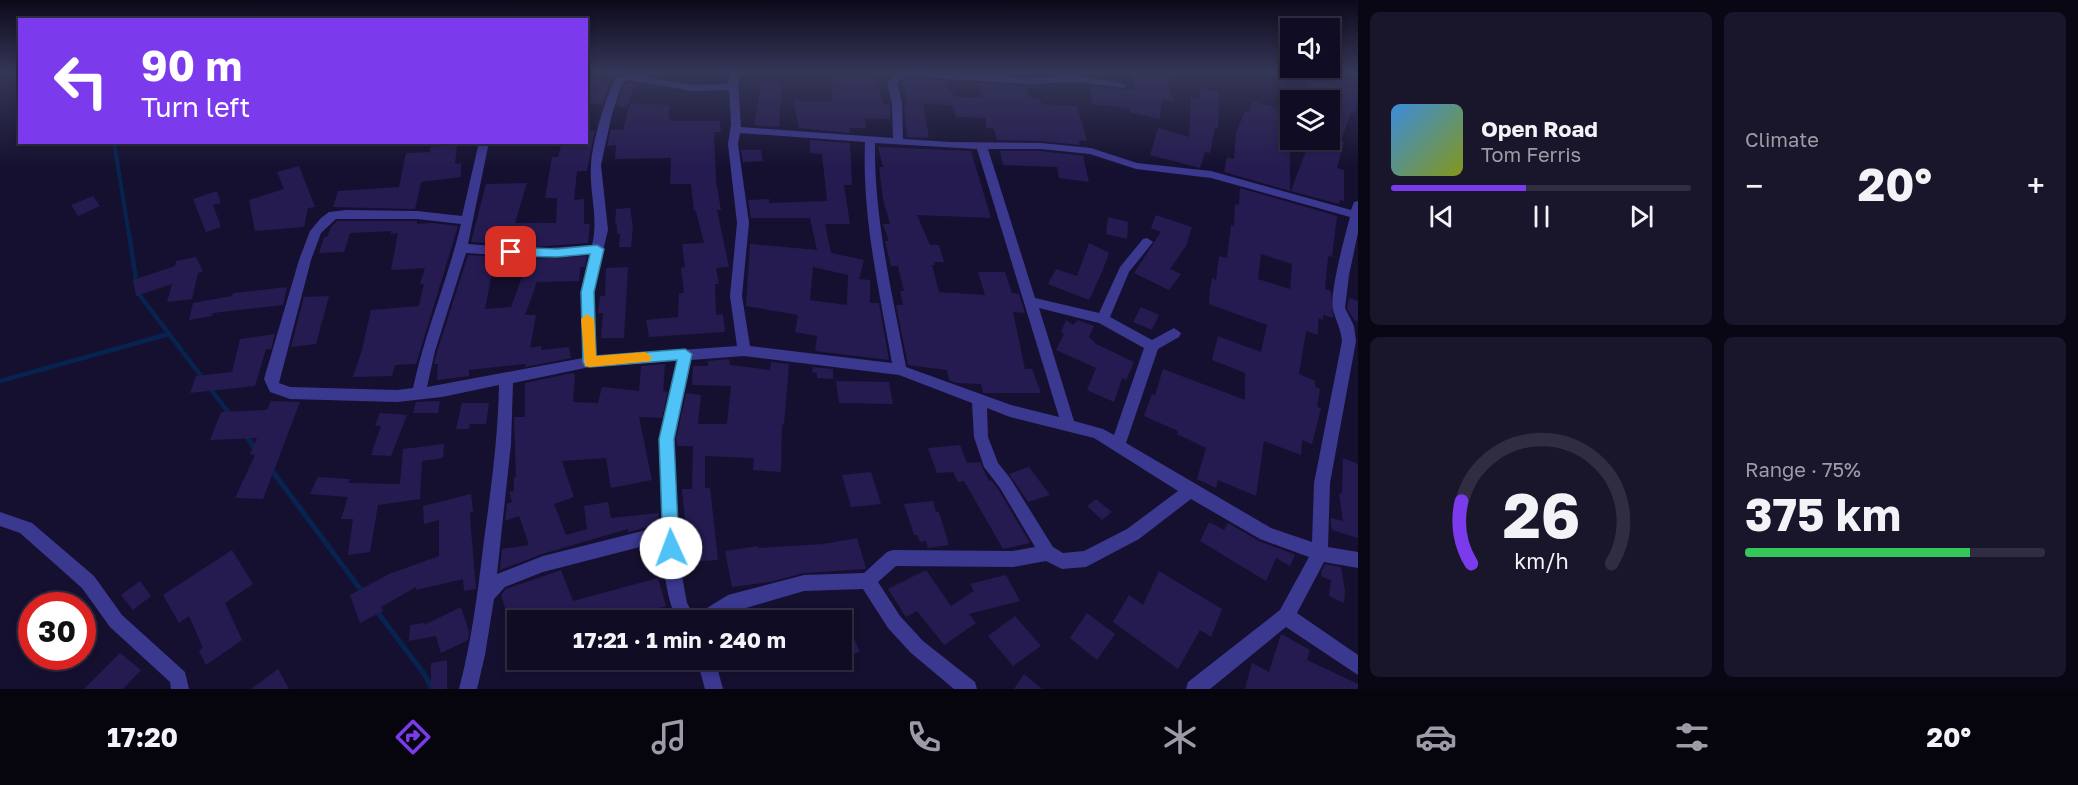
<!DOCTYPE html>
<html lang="en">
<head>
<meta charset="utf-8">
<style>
  body { margin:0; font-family:"Golos Text",sans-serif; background:#19152b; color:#f1f3f6; height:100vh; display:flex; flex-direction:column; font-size:22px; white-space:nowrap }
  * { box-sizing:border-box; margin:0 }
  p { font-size:20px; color:#9c9ba6 }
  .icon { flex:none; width:33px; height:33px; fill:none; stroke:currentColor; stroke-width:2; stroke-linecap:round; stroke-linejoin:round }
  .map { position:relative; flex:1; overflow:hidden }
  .panel { display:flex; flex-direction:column; gap:12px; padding:12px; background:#090713; width:720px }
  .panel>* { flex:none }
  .top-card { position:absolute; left:18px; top:18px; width:570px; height:126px; border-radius:0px; box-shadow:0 3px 9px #0003,0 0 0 2px #302c41; background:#7c3aed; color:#fff; overflow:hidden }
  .fabs { position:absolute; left:1280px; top:18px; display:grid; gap:12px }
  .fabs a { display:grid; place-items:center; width:60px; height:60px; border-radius:0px; background:#100c23; box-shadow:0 3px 9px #0003,0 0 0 2px #302c41; font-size:30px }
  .speed { position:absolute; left:18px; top:592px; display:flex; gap:12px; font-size:30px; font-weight:700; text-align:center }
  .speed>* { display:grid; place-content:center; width:78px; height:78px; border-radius:50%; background:#100c23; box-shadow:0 3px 9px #0003,0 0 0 2px #302c41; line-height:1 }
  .speed .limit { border:9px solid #d22; background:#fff; color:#111 }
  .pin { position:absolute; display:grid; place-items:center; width:51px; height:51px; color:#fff; margin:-26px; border-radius:12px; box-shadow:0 3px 9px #0006 }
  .me { position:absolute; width:66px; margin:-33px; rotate:358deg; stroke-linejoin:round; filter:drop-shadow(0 0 4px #0008) }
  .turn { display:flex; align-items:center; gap:21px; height:126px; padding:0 24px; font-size:27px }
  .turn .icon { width:78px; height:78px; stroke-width:2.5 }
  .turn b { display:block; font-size:42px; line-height:51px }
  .big { font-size:45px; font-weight:700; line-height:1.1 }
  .panel .card { flex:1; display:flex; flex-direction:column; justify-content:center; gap:9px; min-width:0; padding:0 21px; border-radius:9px; background:#19152b }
  .panel .dial { align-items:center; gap:0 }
  .dial svg { height:156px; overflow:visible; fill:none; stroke:#302c41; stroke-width:7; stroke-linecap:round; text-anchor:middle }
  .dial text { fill:#f1f3f6; stroke:none }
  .song { display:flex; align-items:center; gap:18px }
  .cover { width:72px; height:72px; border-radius:9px; background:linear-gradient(135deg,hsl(210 70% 55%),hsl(70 70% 35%)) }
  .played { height:6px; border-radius:3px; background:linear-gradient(90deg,#7c3aed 45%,#302c41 45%) }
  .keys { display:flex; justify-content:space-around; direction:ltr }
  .heat { display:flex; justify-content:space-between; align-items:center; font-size:33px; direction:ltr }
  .charge { height:9px; border-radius:4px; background:linear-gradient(90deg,#34c759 75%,#302c41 0) }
  .panel .tiles { flex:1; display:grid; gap:12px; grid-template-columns:repeat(2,1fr) }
  .trip { position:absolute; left:507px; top:610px; width:345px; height:60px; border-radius:0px; background:#100c23; box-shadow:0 3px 9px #0003,0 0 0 2px #302c41; font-weight:700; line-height:60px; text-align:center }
  .dock { display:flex; height:96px; justify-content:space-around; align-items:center; background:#06050e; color:#9c9ba6 }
  .dock .icon { width:42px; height:42px }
  .dock .selected { color:#7c3aed }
  .dock b { font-size:27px; color:#f1f3f6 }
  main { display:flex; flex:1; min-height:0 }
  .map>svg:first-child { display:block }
</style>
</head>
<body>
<main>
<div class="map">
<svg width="1358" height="689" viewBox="0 0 1358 689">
  <rect width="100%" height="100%" fill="#15102f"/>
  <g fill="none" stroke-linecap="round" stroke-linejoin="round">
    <path stroke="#072350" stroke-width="4" d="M 114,142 L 129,235"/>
    <g stroke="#072350" stroke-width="4.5">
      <path d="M 129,233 L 138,293 L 204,380"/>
      <path d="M 0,381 L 169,334"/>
      <path d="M 209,387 L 231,416"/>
      <path d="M 245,435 L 247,437"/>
    </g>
    <g stroke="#072350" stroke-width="5">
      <path d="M 246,436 L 256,450"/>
      <path d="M 270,468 L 364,594"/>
      <path d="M 376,610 L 425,675 L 432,689"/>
    </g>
  </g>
  <g fill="#251b51" fill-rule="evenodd">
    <path d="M 1130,72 L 1174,72 L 1167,83 L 1174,102 L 1162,99 L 1160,119 L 1130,112 L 1130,108 L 1092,104 L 1090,86 L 1124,90 L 1136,89 Z"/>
    <path d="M 1285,72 L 1326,72 L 1358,80 L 1356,113 L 1351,112 L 1341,141 L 1344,142 L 1337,168 L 1344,170 L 1344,201 L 1340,200 L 1339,204 L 1291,191 L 1310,140 L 1329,140 L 1329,100 L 1305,100 L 1309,82 L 1285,76 Z"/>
    <path d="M 850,74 L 874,74 L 883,104 L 890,104 L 890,119 L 865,118 L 866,128 L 849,128 L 850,133 L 799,128 L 793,100 L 832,102 L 833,77 L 851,78 Z"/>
    <path d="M 907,78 L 947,81 L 950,92 L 953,92 L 954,97 L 982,98 L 978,83 L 1025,86 L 1029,97 L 1039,98 L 1042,104 L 1077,106 L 1087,141 L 1079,140 L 1080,145 L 1041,141 L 997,140 L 994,129 L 986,128 L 986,118 L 956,117 L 953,105 L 923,104 L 929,138 L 907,137 L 904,105 L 907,105 L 903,81 Z"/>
    <path d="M 586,79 L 611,82 L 602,105 L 586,103 Z"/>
    <path d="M 627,83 L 635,84 L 627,107 L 617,106 L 624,85 Z"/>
    <path d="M 761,83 L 782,84 L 779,127 L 754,125 Z"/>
    <path d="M 1199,88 L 1219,91 L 1218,128 L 1215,128 L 1210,153 L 1205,152 L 1200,168 L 1150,155 L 1158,128 L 1189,137 L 1191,97 L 1201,99 Z"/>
    <path d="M 1252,101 L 1282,109 L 1279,122 L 1290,125 L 1290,191 L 1224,172 L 1227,157 L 1234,159 L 1236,133 L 1245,111 L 1249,112 Z"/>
    <path d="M 630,103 L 670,105 L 668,117 L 670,117 L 670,121 L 720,121 L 721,132 L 714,132 L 716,181 L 721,210 L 717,210 L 729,267 L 716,268 L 719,284 L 715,284 L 716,315 L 723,314 L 725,332 L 649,337 L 646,320 L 678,317 L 679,293 L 684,293 L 681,268 L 685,267 L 682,244 L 704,243 L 696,211 L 694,211 L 691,184 L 670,184 L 671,158 L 615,159 L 616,145 L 607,146 L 611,130 L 623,130 Z"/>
    <path d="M 586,131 L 595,131 L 587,171 L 577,171 L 574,200 L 584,199 L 584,224 L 590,224 L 588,243 L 532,247 L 471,242 L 486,184 L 527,183 L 515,223 L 556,223 L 557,198 L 545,198 L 552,157 L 558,157 L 562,142 L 586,142 Z"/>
    <path d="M 810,140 L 850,143 L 852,185 L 844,185 L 850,224 L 825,224 L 831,253 L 864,260 L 859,279 L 870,280 L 870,303 L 879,303 L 889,360 L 815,351 L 817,336 L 795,332 L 798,315 L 746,306 L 750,244 L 817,250 L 810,218 L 751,218 L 748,200 L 769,199 L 769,203 L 827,201 L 822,154 L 810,153 ZM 813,267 L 848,275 L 847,305 L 810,300 Z"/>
    <path d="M 457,145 L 455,164 L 461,163 L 461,177 L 421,182 L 415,209 L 333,207 L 338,191 L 399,187 L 406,153 L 430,152 L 430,147 Z"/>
    <path d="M 878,147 L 971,151 L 991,218 L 917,215 L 930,245 L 939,245 L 944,262 L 934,262 L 935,265 L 932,265 L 939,292 L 985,295 L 978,272 L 1005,272 L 1012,293 L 1019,294 L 1025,313 L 1013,312 L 1025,369 L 1032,369 L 1041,393 L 983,393 L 981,384 L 956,383 L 949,380 L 947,370 L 908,365 L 896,305 L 903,305 L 900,291 L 904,291 L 898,266 L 891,266 L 885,241 L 889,241 L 883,224 L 890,224 L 883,199 L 879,167 L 883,167 Z"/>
    <path d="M 741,150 L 761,150 L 763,161 L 743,162 Z"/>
    <path d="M 1000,151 L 1041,151 L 1083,156 L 1089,182 L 1059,178 L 1057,167 L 1003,165 Z"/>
    <path d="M 299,166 L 315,207 L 308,208 L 304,227 L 255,231 L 249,200 L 284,189 L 277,172 Z"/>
    <path d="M 1240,188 L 1337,216 L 1332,257 L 1328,256 L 1325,289 L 1331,291 L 1333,318 L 1323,315 L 1323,320 L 1318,318 L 1318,335 L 1306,331 L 1299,374 L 1315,381 L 1315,387 L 1320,389 L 1317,407 L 1321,408 L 1312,444 L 1302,440 L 1301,455 L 1264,441 L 1256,496 L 1218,480 L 1216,488 L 1197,479 L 1206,448 L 1177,434 L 1178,431 L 1144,416 L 1152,394 L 1155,395 L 1163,369 L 1245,400 L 1245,373 L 1212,360 L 1218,336 L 1261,352 L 1267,325 L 1209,304 L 1210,289 L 1212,278 L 1216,280 L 1219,256 L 1227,258 L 1231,225 L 1234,226 L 1235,204 L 1239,205 ZM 1261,254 L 1292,264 L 1290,289 L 1258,279 Z"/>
    <path d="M 217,191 L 221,203 L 213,205 L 221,227 L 206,232 L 193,199 Z"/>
    <path d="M 93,196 L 100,206 L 78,216 L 71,205 Z"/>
    <path d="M 630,208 L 633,227 L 631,247 L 619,247 L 620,234 L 617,234 L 617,225 L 615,225 L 616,209 Z"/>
    <path d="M 1156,215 L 1192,227 L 1186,246 L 1170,269 L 1181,274 L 1169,290 L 1134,273 L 1161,232 L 1151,228 Z"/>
    <path d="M 1108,217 L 1128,222 L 1127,239 L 1106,234 Z"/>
    <path d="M 337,221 L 417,221 L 417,224 L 432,223 L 458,226 L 416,364 L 395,365 L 392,376 L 353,377 L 362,350 L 371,310 L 419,306 L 424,284 L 420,284 L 425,268 L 391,270 L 398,233 L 391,234 L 391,231 L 350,233 L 344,252 L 319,253 L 324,237 L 327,237 L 331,227 Z"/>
    <path d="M 1089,243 L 1109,253 L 1102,272 L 1089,300 L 1048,284 L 1056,269 L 1077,276 Z"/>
    <path d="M 468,255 L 532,259 L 587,256 L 585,267 L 580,267 L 579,281 L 537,282 L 525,315 L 536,315 L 530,348 L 541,346 L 541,350 L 569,347 L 571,358 L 525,367 L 525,364 L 469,370 L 469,376 L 437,380 L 438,364 L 434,364 L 437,352 ZM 526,266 L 511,307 L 485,309 L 493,268 Z"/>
    <path d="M 196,257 L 203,272 L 198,273 L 192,299 L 167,302 L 172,284 L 136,296 L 133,280 L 175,266 L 176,261 Z"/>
    <path d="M 628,267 L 624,338 L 601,338 L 603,313 L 598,313 L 600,296 L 605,296 L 606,268 Z"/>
    <path d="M 287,287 L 283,305 L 213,313 L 212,316 L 189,320 L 193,303 L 232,296 L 233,293 Z"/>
    <path d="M 329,296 L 316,344 L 291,347 L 304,297 Z"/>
    <path d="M 1349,298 L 1358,301 L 1358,322 L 1354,320 L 1347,308 Z"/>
    <path d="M 1141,307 L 1159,315 L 1152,330 L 1133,322 Z"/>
    <path d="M 1066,320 L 1073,325 L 1078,320 L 1094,326 L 1089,337 L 1096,344 L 1134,362 L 1126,380 L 1122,378 L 1114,402 L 1087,390 L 1096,368 L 1056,350 L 1064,334 L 1061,332 Z"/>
    <path d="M 275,334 L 271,349 L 266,349 L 255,386 L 190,393 L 196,376 L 232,372 L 240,339 Z"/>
    <path d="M 729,359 L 730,365 L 770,370 L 771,362 L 789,364 L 784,425 L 782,424 L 781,472 L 753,470 L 754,458 L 705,456 L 705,488 L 710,488 L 718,560 L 689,562 L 682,489 L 692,489 L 693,446 L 677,446 L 676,439 L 686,393 L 701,395 L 698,424 L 727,424 L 731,386 L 692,385 L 693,366 L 708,366 L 708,361 Z"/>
    <path d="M 665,364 L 663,391 L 668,392 L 662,418 L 639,417 L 652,480 L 611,488 L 606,458 L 562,461 L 574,497 L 554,504 L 566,535 L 587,529 L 584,506 L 608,502 L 611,518 L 659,513 L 657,525 L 628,532 L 628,529 L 542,554 L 500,570 L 502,549 L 529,545 L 519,516 L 505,521 L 507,504 L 512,502 L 509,492 L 514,491 L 514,477 L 516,477 L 514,417 L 525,417 L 525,383 L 572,373 L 575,375 L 573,402 L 598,403 L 602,387 L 639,391 L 641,366 Z"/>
    <path d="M 813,367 L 833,369 L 833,379 L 817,378 L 817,373 L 812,372 Z"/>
    <path d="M 836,381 L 889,382 L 893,404 L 839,403 Z"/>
    <path d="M 271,401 L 300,402 L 263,499 L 235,498 L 255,455 L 250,454 L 257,438 L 210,440 L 221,412 L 267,410 Z"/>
    <path d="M 440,401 L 438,413 L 413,413 L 416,402 Z"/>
    <path d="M 462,403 L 489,403 L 486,424 L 470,424 L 469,429 L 456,429 Z"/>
    <path d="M 380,413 L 407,415 L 391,456 L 371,455 L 381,426 L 375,426 Z"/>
    <path d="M 444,444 L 443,458 L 422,461 L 420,499 L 378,505 L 370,552 L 348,555 L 353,519 L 341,519 L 348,497 L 310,494 L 318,477 L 350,479 L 348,483 L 400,484 L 403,449 Z"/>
    <path d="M 960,445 L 967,463 L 980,462 L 989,481 L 991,480 L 998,489 L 1030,543 L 1003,549 L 964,481 L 958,482 L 953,472 L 937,473 L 928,448 Z"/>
    <path d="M 1343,458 L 1358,464 L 1358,538 L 1332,530 L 1331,524 L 1331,518 L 1343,521 L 1339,493 L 1342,494 Z"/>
    <path d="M 1029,467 L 1050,495 L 1028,502 L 1009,474 Z"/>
    <path d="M 871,472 L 881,504 L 851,507 L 842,475 Z"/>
    <path d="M 471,494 L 473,512 L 470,512 L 471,530 L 476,589 L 464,591 L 463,579 L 416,590 L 416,587 L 381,607 L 383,611 L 360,623 L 350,595 L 389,574 L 439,556 L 439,520 L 424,524 L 423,506 Z"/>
    <path d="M 1096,499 L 1112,512 L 1102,520 L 1087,506 Z"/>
    <path d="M 933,501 L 936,512 L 939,512 L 949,545 L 928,548 L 926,541 L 920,542 L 917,535 L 914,535 L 904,504 Z"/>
    <path d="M 1209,522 L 1224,530 L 1228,523 L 1259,541 L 1291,553 L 1295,555 L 1290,566 L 1276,558 L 1266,581 L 1200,541 Z"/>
    <path d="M 857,538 L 866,568 L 865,569 L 804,573 L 770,582 L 732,587 L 725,551 L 758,546 L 759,548 L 823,544 Z"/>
    <path d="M 232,550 L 253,584 L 225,603 L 242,640 L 206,665 L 199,651 L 203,648 L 189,616 L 179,623 L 163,595 Z"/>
    <path d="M 1325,564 L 1341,567 L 1345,591 L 1344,603 L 1329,596 L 1331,580 L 1322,577 L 1321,572 Z"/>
    <path d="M 561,570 L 573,601 L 658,578 L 666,606 L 615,621 L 509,621 L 501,595 L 506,589 Z"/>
    <path d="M 926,570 L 951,606 L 974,591 L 970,584 L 1006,575 L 1020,601 L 969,614 L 976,623 L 944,645 L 917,611 L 906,617 L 888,589 Z"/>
    <path d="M 1159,571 L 1222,609 L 1211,637 L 1200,630 L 1178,669 L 1113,622 L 1129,595 L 1143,605 Z"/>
    <path d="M 140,581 L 151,596 L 133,610 L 121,595 Z"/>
    <path d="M 461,607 L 469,632 L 468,640 L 441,653 L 436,636 L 409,641 L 410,625 L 424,623 L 424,625 Z"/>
    <path d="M 842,611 L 860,652 L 847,656 L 842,644 Z"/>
    <path d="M 1087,613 L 1115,634 L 1097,660 L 1070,638 Z"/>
    <path d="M 1015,616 L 1041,646 L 1013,666 L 988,636 Z"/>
    <path d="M 1281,634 L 1310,650 L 1307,660 L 1358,684 L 1358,689 L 1245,689 L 1252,663 L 1269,672 Z"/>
    <path d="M 120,653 L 141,670 L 123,689 L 84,689 Z"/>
    <path d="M 447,660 L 447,689 L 431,689 L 431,663 Z"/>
    <path d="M 278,669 L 289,689 L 251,689 Z"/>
    <path d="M 1024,674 L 1042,689 L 1014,689 Z"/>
  </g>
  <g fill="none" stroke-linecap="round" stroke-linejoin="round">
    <g fill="#3b3890" fill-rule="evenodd">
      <path d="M 730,72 L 740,72 L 738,81 L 741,127 L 893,138 L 892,103 L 887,82 L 895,75 L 883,74 L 881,72 L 925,72 L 1025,78 L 1078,76 L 1121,83 L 1126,86 L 1124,88 L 1078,82 L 1025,84 L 906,76 L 897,83 L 902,103 L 903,139 L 950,142 L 1041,143 L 1091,148 L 1137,163 L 1211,171 L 1351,210 L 1354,202 L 1358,201 L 1358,233 L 1349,275 L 1345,308 L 1354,326 L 1356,341 L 1330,483 L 1328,547 L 1358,552 L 1358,568 L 1324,562 L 1297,613 L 1358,655 L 1358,675 L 1286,627 L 1210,689 L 1186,689 L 1188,682 L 1280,610 L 1309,557 L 1260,539 L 1191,499 L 1139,539 L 1086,567 L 1062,569 L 1046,561 L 1013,567 L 896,566 L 878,582 L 900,616 L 923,641 L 975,682 L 977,689 L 954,689 L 911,653 L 888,628 L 863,589 L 804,591 L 732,612 L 717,621 L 678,621 C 665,597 664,568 663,541 L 543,572 L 505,587 L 494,599 L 485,655 L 477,689 L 459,689 C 472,640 478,590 484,540 C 491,489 498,438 499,385 L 442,397 L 397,402 L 290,399 L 270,392 L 264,379 L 299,260 L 310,231 L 321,218 L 329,212 L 346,210 L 417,211 L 462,216 L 479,142 L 489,142 L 468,244 L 532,249 L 592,245 C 599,218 589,193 591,165 C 592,143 605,99 615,79 L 628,74 L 692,85 L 728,84 ZM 629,80 L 692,91 L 729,90 L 731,124 L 728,144 L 737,223 L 730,296 L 737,346 L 597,356 L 593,292 L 608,230 L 601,165 L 611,118 L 622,83 ZM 740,133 L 865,142 C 862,217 879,290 892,363 L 750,346 L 742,296 L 749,223 L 738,144 ZM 875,143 L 977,149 L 1059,417 L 1011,405 L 906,367 C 892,292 874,219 875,143 ZM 988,149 L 1041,149 L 1090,154 L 1136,169 L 1211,178 L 1350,217 C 1345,236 1329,294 1333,310 C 1336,321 1341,329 1342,341 L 1314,483 L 1312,542 L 1271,528 L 1126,443 L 1158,349 L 1179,337 L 1181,333 L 1174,328 L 1152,340 L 1110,317 L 1129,272 L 1153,242 L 1147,238 L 1143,239 L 1120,267 L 1099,313 L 1035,298 ZM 336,219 L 417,219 L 461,224 C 448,279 425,332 413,388 L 397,390 L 290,387 L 279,383 L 311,260 L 321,233 ZM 466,253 L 532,257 L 590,254 L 581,292 L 583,358 L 427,387 L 435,351 ZM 1039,308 L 1099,323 L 1144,348 L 1114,435 L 1103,429 L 1074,421 ZM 744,356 L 899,375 L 972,403 L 974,437 L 984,467 L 1000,488 L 1035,547 L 1013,551 L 893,550 L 887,552 L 864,573 L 804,575 L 728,595 L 694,616 L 687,603 L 680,565 L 674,439 L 691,360 ZM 677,361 L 660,439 L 662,526 L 543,556 L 497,574 L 511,444 L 513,383 L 590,367 ZM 987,408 L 1010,417 L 1094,438 L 1178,491 L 1127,529 L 1084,551 L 1063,553 L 1053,547 L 1010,478 L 998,463 L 988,437 Z"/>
      <path d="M 1342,72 L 1358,72 L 1358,78 L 1344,74 Z"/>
      <path d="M 0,512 L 32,523 L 94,576 L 122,615 L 185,672 L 189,689 L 171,689 L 170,682 L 110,627 L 82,588 L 20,533 L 0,526 Z"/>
      <path d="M 697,660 L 715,660 L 723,689 L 705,689 Z"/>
    </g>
  </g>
  <linearGradient id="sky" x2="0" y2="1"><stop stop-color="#0c091a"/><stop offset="0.43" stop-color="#353758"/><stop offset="1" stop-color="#353758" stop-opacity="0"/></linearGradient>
  <rect width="1358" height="168" fill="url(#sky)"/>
  <path fill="#4fc3f7" stroke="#337fa1" stroke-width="1.5" d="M 597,245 L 604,249 L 594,292 L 596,356 L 685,349 L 692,354 L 674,439 L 679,548 L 677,554 L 671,556 L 665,554 L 663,548 L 659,439 L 677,360 L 590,367 L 585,366 L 583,362 L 581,292 L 590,254 L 557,257 L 511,256 L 505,252 L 511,247 L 557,249 Z"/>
  <path fill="#f59e0b" d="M 587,314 L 594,319 L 596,356 L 645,352 L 652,357 L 650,361 L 590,367 L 585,366 L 581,319 Z"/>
</svg>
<div class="fabs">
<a><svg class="icon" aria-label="sound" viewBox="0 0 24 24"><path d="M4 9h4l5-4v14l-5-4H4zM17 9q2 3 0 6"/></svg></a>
<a><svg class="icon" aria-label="layers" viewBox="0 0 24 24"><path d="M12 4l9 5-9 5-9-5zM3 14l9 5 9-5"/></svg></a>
</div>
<div class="speed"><div class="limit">30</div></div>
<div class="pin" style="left:511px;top:252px;background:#d93025"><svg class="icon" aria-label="arrive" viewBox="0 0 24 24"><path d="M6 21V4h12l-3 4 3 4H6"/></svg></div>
<svg class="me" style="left:671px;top:548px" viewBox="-20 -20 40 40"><circle r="19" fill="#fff"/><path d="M0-13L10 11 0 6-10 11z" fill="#4fc3f7"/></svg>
<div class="trip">17:21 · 1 min · 240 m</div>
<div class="top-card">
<div class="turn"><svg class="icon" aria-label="left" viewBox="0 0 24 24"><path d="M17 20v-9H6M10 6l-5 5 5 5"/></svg><div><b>90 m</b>Turn left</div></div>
</div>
</div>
<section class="panel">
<div class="tiles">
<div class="card">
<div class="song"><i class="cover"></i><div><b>Open Road</b><p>Tom Ferris</p></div></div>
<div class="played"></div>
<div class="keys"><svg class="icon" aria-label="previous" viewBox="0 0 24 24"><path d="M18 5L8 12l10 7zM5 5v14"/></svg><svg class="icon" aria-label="pause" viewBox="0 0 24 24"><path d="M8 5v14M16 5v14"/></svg><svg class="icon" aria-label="next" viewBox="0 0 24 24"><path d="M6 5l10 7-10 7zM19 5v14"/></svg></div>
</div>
<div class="card"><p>Climate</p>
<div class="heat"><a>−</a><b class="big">20°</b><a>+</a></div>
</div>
<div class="card dial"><svg viewBox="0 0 100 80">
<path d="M14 69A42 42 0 1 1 86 69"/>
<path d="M14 69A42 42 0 0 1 9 37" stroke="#7c3aed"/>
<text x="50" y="56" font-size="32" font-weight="700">26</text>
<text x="50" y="72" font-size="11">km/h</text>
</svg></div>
<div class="card"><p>Range · 75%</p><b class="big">375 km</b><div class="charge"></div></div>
</div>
</section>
</main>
<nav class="dock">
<b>17:20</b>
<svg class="icon selected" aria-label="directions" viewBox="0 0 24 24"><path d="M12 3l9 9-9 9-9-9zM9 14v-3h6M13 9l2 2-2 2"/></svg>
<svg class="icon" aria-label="music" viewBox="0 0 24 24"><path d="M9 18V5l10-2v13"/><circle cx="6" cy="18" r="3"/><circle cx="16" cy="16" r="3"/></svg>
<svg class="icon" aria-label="phone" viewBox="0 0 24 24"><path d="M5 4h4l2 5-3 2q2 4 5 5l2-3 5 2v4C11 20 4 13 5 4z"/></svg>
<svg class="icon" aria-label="climate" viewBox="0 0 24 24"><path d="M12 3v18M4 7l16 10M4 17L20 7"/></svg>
<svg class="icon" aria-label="car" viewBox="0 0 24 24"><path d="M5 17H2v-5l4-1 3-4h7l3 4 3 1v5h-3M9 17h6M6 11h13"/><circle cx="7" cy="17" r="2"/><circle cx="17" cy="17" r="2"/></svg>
<svg class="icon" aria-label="filters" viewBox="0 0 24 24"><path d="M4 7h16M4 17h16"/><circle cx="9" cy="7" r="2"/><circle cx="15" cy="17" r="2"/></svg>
<b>20°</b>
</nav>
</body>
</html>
